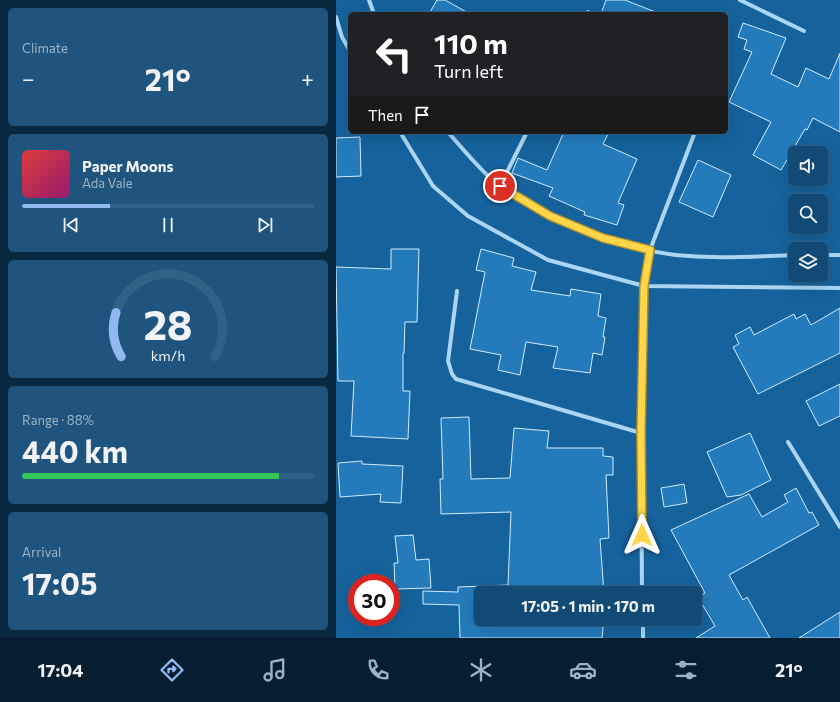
<!DOCTYPE html>
<html lang="en">
<head>
<meta charset="utf-8">
<style>
  body { margin:0; font-family:Commissioner,sans-serif; background:#1e547d; color:#f1f3f6; height:100vh; display:flex; flex-direction:column; font-size:15px; white-space:nowrap }
  * { box-sizing:border-box; margin:0 }
  p { font-size:13px; color:#9cb3c5 }
  .icon { flex:none; width:22px; height:22px; fill:none; stroke:currentColor; stroke-width:2; stroke-linecap:round; stroke-linejoin:round }
  .map { position:relative; flex:1; overflow:hidden }
  .details { display:flex; flex-direction:column; gap:8px; padding:8px; background:#092940; width:336px }
  .details>* { flex:none }
  .hud { position:absolute; left:12px; top:12px; width:380px; height:122px; border-radius:6px; box-shadow:0 4px 16px #0002,0 0 0 1px #306287; background:#202124; color:#fff; overflow:hidden }
  .controls { position:absolute; left:452px; top:146px; display:grid; gap:8px }
  .controls a { display:grid; place-items:center; width:40px; height:40px; border-radius:6px; background:#104a75; box-shadow:0 4px 16px #0002,0 0 0 1px #306287; font-size:20px }
  .speed { position:absolute; left:12px; top:574px; display:flex; gap:8px; font-size:20px; font-weight:700; text-align:center }
  .speed>* { display:grid; place-content:center; width:52px; height:52px; border-radius:50%; background:#104a75; box-shadow:0 4px 16px #0002,0 0 0 1px #306287; line-height:1 }
  .speed .limit { border:6px solid #d22; background:#fff; color:#111 }
  .pin { position:absolute; display:grid; place-items:center; width:34px; height:34px; color:#fff; margin:-17px; border:2px solid #fff; border-radius:50%; box-shadow:0 1px 4px #0007 }
  .me { position:absolute; width:44px; margin:-22px; rotate:0deg; stroke-linejoin:round; filter:drop-shadow(0 0 3px #0008) }
  .turn { display:flex; align-items:center; gap:14px; height:84px; padding:0 20px; font-size:18px }
  .turn .icon { width:52px; height:52px; stroke-width:2.5 }
  .turn b { display:block; font-size:28px; line-height:34px }
  .then { display:flex; align-items:center; height:38px; padding:0 20px; background:#0003; gap:8px; font-size:15px }
  .big { font-size:30px; font-weight:700; line-height:1.1 }
  .details .card { flex:1; display:flex; flex-direction:column; justify-content:center; gap:6px; min-width:0; padding:0 14px; border-radius:6px; background:#1e547d }
  .details .dial { align-items:center; gap:0 }
  .dial svg { height:104px; overflow:visible; fill:none; stroke:#306287; stroke-width:7; stroke-linecap:round; text-anchor:middle }
  .dial text { fill:#f1f3f6; stroke:none }
  .song { display:flex; align-items:center; gap:12px }
  .cover { width:48px; height:48px; border-radius:6px; background:linear-gradient(135deg,hsl(0 70% 55%),hsl(320 70% 35%)) }
  .played { height:4px; border-radius:2px; background:linear-gradient(90deg,#90b9f0 30%,#306287 30%) }
  .keys { display:flex; justify-content:space-around; direction:ltr }
  .heat { display:flex; justify-content:space-between; align-items:center; font-size:22px; direction:ltr }
  .charge { height:6px; border-radius:3px; background:linear-gradient(90deg,#34c759 88%,#306287 0) }
  .trip { position:absolute; left:138px; top:586px; width:228px; height:40px; border-radius:6px; background:#104a75; box-shadow:0 4px 16px #0002,0 0 0 1px #306287; font-weight:700; line-height:40px; text-align:center }
  .dock { display:flex; height:64px; justify-content:space-around; align-items:center; background:#061e2f; color:#9cb3c5 }
  .dock .icon { width:28px; height:28px }
  .dock .on { color:#90b9f0 }
  .dock b { font-size:18px; color:#f1f3f6 }
  main { display:flex; flex:1; min-height:0 }
  .map>svg:first-child { display:block }
</style>
</head>
<body>
<main>
<section class="details">
<div class="card"><p>Climate</p>
<div class="heat"><a>−</a><b class="big">21°</b><a>+</a></div>
</div>
<div class="card">
<div class="song"><i class="cover"></i><div><b>Paper Moons</b><p>Ada Vale</p></div></div>
<div class="played"></div>
<div class="keys"><svg class="icon" aria-label="previous" viewBox="0 0 24 24"><path d="M18 5L8 12l10 7zM5 5v14"/></svg><svg class="icon" aria-label="pause" viewBox="0 0 24 24"><path d="M8 5v14M16 5v14"/></svg><svg class="icon" aria-label="next" viewBox="0 0 24 24"><path d="M6 5l10 7-10 7zM19 5v14"/></svg></div>
</div>
<div class="card dial"><svg viewBox="0 0 100 80">
<path d="M14 69A42 42 0 1 1 86 69"/>
<path d="M14 69A42 42 0 0 1 10 35" stroke="#90b9f0"/>
<text x="50" y="56" font-size="32" font-weight="700">28</text>
<text x="50" y="72" font-size="11">km/h</text>
</svg></div>
<div class="card"><p>Range · 88%</p><b class="big">440 km</b><div class="charge"></div></div>
<div class="card"><p>Arrival</p><b class="big">17:05</b></div>
</section>
<div class="map">
<svg width="504" height="638" viewBox="0 0 504 638">
  <rect width="100%" height="100%" fill="#15629c"/>
  <g fill="#237bbb" stroke="#d3ecfd">
    <path d="M 101,0 L 109,0 L 134,14 L 93,14 Z"/>
    <path d="M 270,0 L 289,0 L 322,13 L 322,14 L 265,14 Z"/>
    <path d="M 407,23 L 450,38 L 435,74 L 462,87 L 470,68 L 493,79 L 504,53 L 504,132 L 477,118 L 471,130 L 469,129 L 445,170 L 417,155 L 435,122 L 393,102 L 416,52 L 408,49 L 411,40 L 402,37 Z"/>
    <path d="M 228,132 L 273,132 L 267,144 L 301,159 L 282,203 L 288,205 L 281,225 L 248,215 L 249,212 L 213,196 L 217,188 L 176,173 L 182,158 L 211,170 Z"/>
    <path d="M 24,137 L 25,176 L 0,177 L 0,138 Z"/>
    <path d="M 362,160 L 395,175 L 377,217 L 343,202 Z"/>
    <path d="M 55,249 L 83,249 L 81,322 L 69,322 L 68,353 L 67,353 L 67,391 L 74,391 L 72,439 L 15,436 L 18,381 L 2,381 L 0,267 L 55,269 Z"/>
    <path d="M 145,249 L 178,258 L 176,266 L 200,272 L 195,290 L 234,296 L 235,289 L 265,294 L 262,316 L 270,318 L 267,337 L 269,337 L 266,355 L 257,353 L 254,373 L 217,368 L 222,347 L 190,342 L 184,375 L 162,370 L 165,355 L 134,349 L 149,272 L 140,270 Z"/>
    <path d="M 504,308 L 504,353 L 422,394 L 397,347 L 403,344 L 399,335 L 414,327 L 418,335 L 458,314 L 460,319 L 469,314 L 475,325 Z"/>
    <path d="M 504,384 L 504,416 L 483,426 L 470,401 Z"/>
    <path d="M 133,417 L 135,479 L 174,478 L 178,428 L 213,431 L 211,448 L 267,448 L 267,456 L 277,457 L 277,475 L 270,475 L 273,538 L 264,539 L 268,593 L 145,593 L 145,619 L 268,619 L 266,638 L 124,638 L 123,605 L 87,604 L 87,591 L 122,592 L 122,587 L 172,585 L 175,512 L 105,514 L 104,479 L 107,479 L 105,418 Z"/>
    <path d="M 414,433 L 435,480 L 405,495 L 391,497 L 371,452 Z"/>
    <path d="M 26,461 L 26,464 L 67,466 L 65,503 L 44,502 L 45,494 L 4,497 L 2,463 Z"/>
    <path d="M 348,484 L 351,503 L 328,507 L 325,488 Z"/>
    <path d="M 460,488 L 473,513 L 476,512 L 483,525 L 393,575 L 407,600 L 411,597 L 434,638 L 360,638 L 379,626 L 362,597 L 369,593 L 335,530 L 413,494 L 426,517 L 452,502 L 448,495 Z"/>
    <path d="M 77,535 L 80,560 L 93,559 L 95,588 L 59,589 L 58,563 L 62,563 L 59,536 Z"/>
    <path d="M 504,612 L 504,638 L 463,638 Z"/>
  </g>
  <g fill="none" stroke-linecap="round" stroke-linejoin="round">
    <g stroke="#abd5f3" stroke-width="4">
      <path d="M 33,0 L 38,14"/>
      <path d="M 404,0 L 468,31"/>
      <path d="M 251,14 L 252,12"/>
      <path d="M 0,17 L 6,37 L 14,51"/>
      <path d="M 64,132 L 97,186 L 132,216 L 212,260 L 308,286 L 504,288"/>
      <path d="M 112,132 C 126,148 148,175 165,187 C 213,221 294,253 353,256 C 388,259 424,256 459,255"/>
      <path d="M 164,186 L 191,132"/>
      <path d="M 485,255 L 504,255"/>
      <path d="M 121,291 L 112,361 L 116,374 L 120,379 L 305,433"/>
      <path d="M 452,442 L 504,527"/>
      <path d="M 306,593 L 305,433 L 308,286 L 314,250 L 359,132"/>
      <path d="M 307,619 L 307,638"/>
    </g>
  </g>
  <g fill="none" stroke-linecap="round" stroke-linejoin="round">
    <g stroke="#a68a30" stroke-width="10">
      <path id="route" d="M 164,186 L 214,216 L 267,238 L 314,250 L 308,286 L 305,433 L 306,535"/>
    </g>
    <use href="#route" stroke="#ffd54a" stroke-width="7"/>
  </g>
</svg>
<div class="controls">
<a><svg class="icon" aria-label="sound" viewBox="0 0 24 24"><path d="M4 9h4l5-4v14l-5-4H4zM17 9q2 3 0 6"/></svg></a>
<a><svg class="icon" aria-label="search" viewBox="0 0 24 24"><circle cx="10" cy="10" r="6"/><path d="M15 15l6 6"/></svg></a>
<a><svg class="icon" aria-label="layers" viewBox="0 0 24 24"><path d="M12 4l9 5-9 5-9-5zM3 14l9 5 9-5"/></svg></a>
</div>
<div class="speed"><div class="limit">30</div></div>
<div class="pin" style="left:164px;top:186px;background:#d93025"><svg class="icon" aria-label="arrive" viewBox="0 0 24 24"><path d="M6 21V4h12l-3 4 3 4H6"/></svg></div>
<svg class="me" style="left:306px;top:535px" viewBox="-20 -20 40 40"><path d="M0-17L14 15 0 8-14 15z" fill="#ffd54a" stroke="#fff" stroke-width="4"/></svg>
<div class="trip">17:05 · 1 min · 170 m</div>
<div class="hud">
<div class="turn"><svg class="icon" aria-label="left" viewBox="0 0 24 24"><path d="M17 20v-9H6M10 6l-5 5 5 5"/></svg><div><b>110 m</b>Turn left</div></div>
<div class="then">Then<svg class="icon" aria-label="arrive" viewBox="0 0 24 24"><path d="M6 21V4h12l-3 4 3 4H6"/></svg></div>
</div>
</div>
</main>
<nav class="dock">
<b>17:04</b>
<svg class="icon on" aria-label="directions" viewBox="0 0 24 24"><path d="M12 3l9 9-9 9-9-9zM9 14v-3h6M13 9l2 2-2 2"/></svg>
<svg class="icon" aria-label="music" viewBox="0 0 24 24"><path d="M9 18V5l10-2v13"/><circle cx="6" cy="18" r="3"/><circle cx="16" cy="16" r="3"/></svg>
<svg class="icon" aria-label="phone" viewBox="0 0 24 24"><path d="M5 4h4l2 5-3 2q2 4 5 5l2-3 5 2v4C11 20 4 13 5 4z"/></svg>
<svg class="icon" aria-label="climate" viewBox="0 0 24 24"><path d="M12 3v18M4 7l16 10M4 17L20 7"/></svg>
<svg class="icon" aria-label="car" viewBox="0 0 24 24"><path d="M5 17H2v-5l4-1 3-4h7l3 4 3 1v5h-3M9 17h6M6 11h13"/><circle cx="7" cy="17" r="2"/><circle cx="17" cy="17" r="2"/></svg>
<svg class="icon" aria-label="filters" viewBox="0 0 24 24"><path d="M4 7h16M4 17h16"/><circle cx="9" cy="7" r="2"/><circle cx="15" cy="17" r="2"/></svg>
<b>21°</b>
</nav>
</body>
</html>
